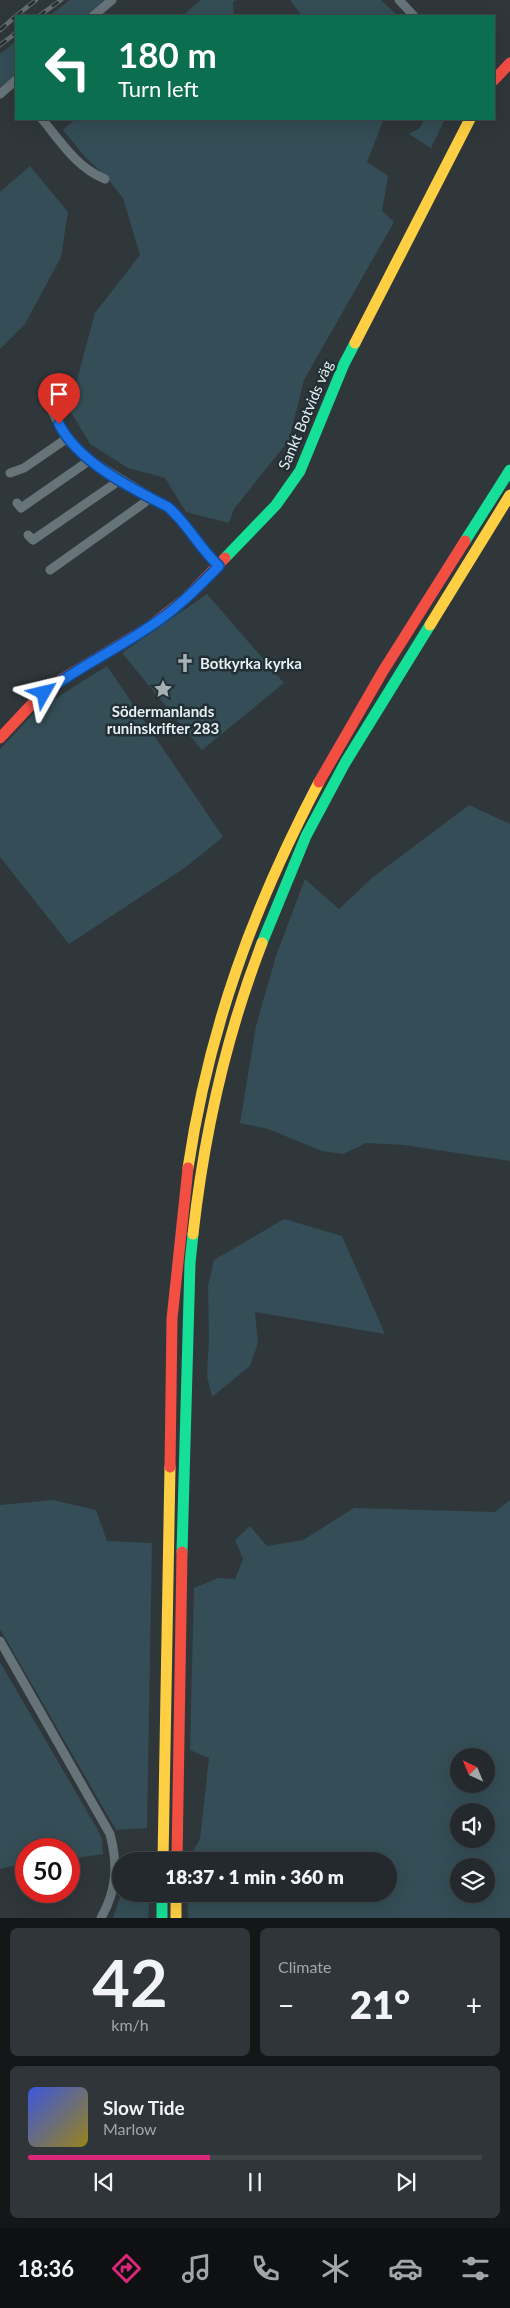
<!DOCTYPE html>
<html lang="en">
<head>
<meta charset="utf-8">
<style>
  body { margin:0; font-family:Lato,sans-serif; background:#2f3538; color:#f1f3f6; height:100vh; display:flex; flex-direction:column; font-size:19px; white-space:nowrap }
  * { box-sizing:border-box; margin:0 }
  p { font-size:16px; color:#a3a6a9 }
  .icon { flex:none; width:28px; height:28px; fill:none; stroke:currentColor; stroke-width:2; stroke-linecap:round; stroke-linejoin:round }
  .map { position:relative; height:1918px; overflow:hidden }
  .panel { display:flex; flex-direction:column; gap:10px; padding:10px; background:#131718; flex:1 }
  .panel>* { flex:none }
  .top-card { position:absolute; left:15px; top:15px; width:480px; height:105px; border-radius:0px; box-shadow:0 5px 20px #0002,0 0 0 1px #404548; background:#0b6e4f; color:#fff; overflow:hidden }
  .needle { width:32px; rotate:316deg }
  .controls { position:absolute; left:450px; top:1748px; display:grid; gap:10px }
  .controls a { display:grid; place-items:center; width:45px; height:45px; border-radius:50%; background:#23292c; box-shadow:0 5px 20px #0002,0 0 0 1px #404548; font-size:25px }
  .speed { position:absolute; left:15px; top:1838px; display:flex; gap:10px; font-size:25px; font-weight:700; text-align:center }
  .speed>* { display:grid; place-content:center; width:65px; height:65px; border-radius:50%; background:#23292c; box-shadow:0 5px 20px #0002,0 0 0 1px #404548; line-height:1 }
  .speed .limit { border:8px solid #d22; background:#fff; color:#111 }
  .pin { position:absolute; display:grid; place-items:center; width:42px; height:42px; color:#fff; margin:-51px -21px; border-radius:50% 50% 50% 0; rotate:-45deg; box-shadow:0 0 5px #0007 }
  .pin .icon { rotate:45deg }
  .me { position:absolute; width:55px; margin:-28px; rotate:53deg; stroke-linejoin:round; filter:drop-shadow(0 0 4px #0008) }
  .turn { display:flex; align-items:center; gap:18px; height:105px; padding:0 20px; font-size:22px }
  .turn .icon { width:65px; height:65px; stroke-width:2.5 }
  .turn b { display:block; font-size:35px; line-height:42px }
  .big { font-size:38px; font-weight:800; line-height:1.1 }
  .panel .card { flex:1; display:flex; flex-direction:column; justify-content:center; gap:8px; min-width:0; padding:0 18px; border-radius:8px; background:#2f3538 }
  .panel .dial { align-items:center; gap:0 }
  .dial b { font-size:65px; line-height:1 }
  .song { display:flex; align-items:center; gap:15px }
  .cover { width:60px; height:60px; border-radius:8px; background:linear-gradient(135deg,hsl(230 70% 55%),hsl(50 70% 35%)) }
  .played { height:5px; border-radius:2px; background:linear-gradient(90deg,#db2777 40%,#404548 40%) }
  .keys { display:flex; justify-content:space-around; direction:ltr }
  .heat { display:flex; justify-content:space-between; align-items:center; font-size:28px; direction:ltr }
  .panel .tiles { flex:1; display:grid; gap:10px; grid-template-columns:1fr 1fr }
  .card:last-child { grid-column:span 2 }
  .trip { position:absolute; left:112px; top:1852px; width:285px; height:50px; border-radius:25px; background:#23292c; box-shadow:0 5px 20px #0002,0 0 0 1px #404548; font-weight:800; line-height:50px; text-align:center }
  .menu { display:flex; height:80px; justify-content:space-around; align-items:center; background:#0e1012; color:#a3a6a9 }
  .menu .icon { width:35px; height:35px }
  .menu .active { color:#db2777 }
  .menu b { font-size:22px; color:#f1f3f6 }
  .map>svg:first-child { display:block }
</style>
</head>
<body>
<div class="map">
<svg width="510" height="1918" viewBox="0 0 510 1918">
  <rect width="100%" height="100%" fill="#2f373a"/>
  <g fill="#344d56" fill-rule="evenodd">
    <path d="M 70,0 L 105,0 L 85,16 L 49,16 Z"/>
    <path d="M 201,0 L 237,0 L 233,2 L 234,16 L 182,16 Z"/>
    <path d="M 290,0 L 381,0 L 398,16 L 302,16 Z"/>
    <path d="M 16,41 L 16,74 L 0,87 L 0,54 Z"/>
    <path d="M 76,119 L 384,119 L 367,162 L 388,176 L 382,211 L 394,222 L 304,380 L 289,440 L 234,509 L 229,523 L 186,512 L 165,478 L 128,468 L 90,444 L 69,409 L 95,313 L 140,255 L 123,198 L 107,178 L 86,158 L 63,130 Z"/>
    <path d="M 424,119 L 445,119 L 431,148 L 409,134 L 420,128 Z"/>
    <path d="M 30,166 L 68,212 L 61,257 L 25,324 L 0,349 L 0,192 Z"/>
    <path d="M 207,594 L 284,683 L 202,750 L 122,653 Z"/>
    <path d="M 107,666 L 223,837 L 186,867 L 69,944 L 0,857 L 0,749 L 37,710 Z"/>
    <path d="M 469,805 L 510,824 L 510,1161 L 404,1145 L 366,1143 L 343,1154 L 322,1151 L 268,1129 L 240,1123 L 256,1026 L 276,956 L 305,879 L 339,909 L 373,877 Z"/>
    <path d="M 284,1219 L 342,1236 L 385,1334 L 255,1312 L 258,1343 L 250,1366 L 212,1397 L 207,1376 L 209,1338 L 208,1286 L 214,1260 Z"/>
    <path d="M 53,1500 L 96,1510 L 107,1541 L 152,1543 L 147,1828 L 116,1830 L 0,1629 L 0,1505 Z"/>
    <path d="M 510,1500 L 510,1918 L 188,1918 L 187,1894 L 389,1894 L 389,1861 L 187,1861 L 200,1839 L 209,1758 L 190,1750 L 194,1588 L 218,1578 L 235,1579 L 243,1559 L 235,1540 L 250,1526 L 267,1546 L 303,1540 L 354,1508 L 495,1512 ZM 459,1756 L 486,1756 L 486,1784 L 459,1784 ZM 459,1811 L 486,1811 L 486,1839 L 459,1839 ZM 459,1866 L 486,1866 L 486,1894 L 459,1894 Z"/>
    <path d="M 0,1662 L 95,1825 L 102,1839 L 103,1854 L 69,1859 L 69,1849 L 26,1849 L 26,1863 L 0,1869 Z"/>
    <path d="M 128,1854 L 143,1854 L 148,1861 L 124,1861 Z"/>
    <path d="M 121,1894 L 150,1894 L 148,1918 L 113,1918 Z"/>
  </g>
  <g fill="none" stroke-linecap="round" stroke-linejoin="round">
    <g stroke="#667378" stroke-width="9">
      <path d="M 399,0 L 414,16"/>
      <path d="M 93,16 L 112,0"/>
      <path d="M 0,94 L 16,80"/>
      <path d="M 42,119 C 61,142 77,168 105,179"/>
      <path d="M 51,409 L 66,439 L 90,460 L 167,507 C 188,524 199,548 219,566"/>
      <path d="M 10,473 L 24,468 L 66,439"/>
      <path d="M 17,503 L 21,508 L 90,460"/>
      <path d="M 28,535 L 33,540 L 120,480"/>
      <path d="M 50,570 L 144,503 L 149,497"/>
      <path d="M 0,1641 L 110,1834 C 118,1864 117,1890 101,1918"/>
    </g>
    <g stroke="#16e098" stroke-width="11">
      <path d="M 465,541 L 510,470"/>
      <path d="M 225,558 L 276,505 L 300,471 L 344,364 L 355,343"/>
      <path d="M 262,943 L 306,836 L 345,763 L 430,625"/>
      <path d="M 182,1552 L 190,1263 L 193,1234"/>
      <path d="M 162,1894 L 162,1918"/>
    </g>
    <g stroke="#ffcf43" stroke-width="11">
      <path d="M 355,343 L 470,119"/>
      <path d="M 430,625 L 510,495"/>
      <path d="M 188,1168 C 209,1027 253,908 319,782"/>
      <path d="M 193,1234 C 204,1135 226,1036 262,943"/>
      <path d="M 163,1861 L 170,1467"/>
      <path d="M 176,1894 L 176,1918"/>
    </g>
    <g stroke="#f24e42" stroke-width="11">
      <path d="M 494,80 L 510,63"/>
      <path d="M 0,738 L 30,706 L 62,679 L 149,627 L 186,598 L 225,558"/>
      <path d="M 319,782 L 383,671 L 465,541"/>
      <path d="M 170,1467 L 172,1319 L 188,1168"/>
      <path d="M 177,1861 L 182,1552"/>
    </g>
    <g stroke="#646d70" stroke-width="4.5">
      <g id="rail">
        <path d="M 16,16 L 36,0"/>
        <path d="M 39,16 L 61,0"/>
        <path d="M 0,30 L 16,16"/>
        <path d="M 0,45 L 16,33"/>
      </g>
    </g>
    <use href="#rail" stroke="#222f34" stroke-width="2.5" stroke-dasharray="8" stroke-linecap="butt"/>
  </g>
  <g fill="none" stroke-linecap="round" stroke-linejoin="round">
    <g stroke="#114b97" stroke-width="12">
      <path id="route" d="M 44,693 C 77,668 115,650 149,627 C 176,610 197,588 219,566 C 199,548 188,524 168,507 C 131,488 78,462 59,424"/>
    </g>
    <use href="#route" stroke="#1a73e8" stroke-width="9"/>
  </g>
  <defs>
    <g id="church-bare" transform="scale(1.5)"><path d="M-1.2-6h2.4v3.5h3.3v2.4h-3.3V6h-2.4V-.1h-3.3v-2.4h3.3Z" fill="#a6afb2" stroke="#222f34" stroke-width="2.5" paint-order="stroke"/></g>
    <g id="sight-bare" transform="scale(1.5)"><path d="M0-6L1.8-2.2L6-1.7L2.9 1.2L3.7 5.4L0 3.3L-3.7 5.4L-2.9 1.2L-6-1.7L-1.8-2.2Z" fill="#a6afb2" stroke="#222f34" stroke-width="2.5" paint-order="stroke"/></g>
  </defs>
  <g fill-rule="evenodd">
    <use href="#church-bare" x="185" y="663"/>
    <use href="#sight-bare" x="163" y="689"/>
  </g>
  <g text-anchor="middle" dominant-baseline="central" stroke-width="5" stroke-linejoin="round" paint-order="stroke">
    <g font-size="15" fill="#e6eff2" stroke="#222f34">
      <text transform="translate(305 415) rotate(-67)">Sankt Botvids väg</text>
    </g>
    <g font-size="15" font-weight="bold" fill="#e6eff2" stroke="#222f34" text-anchor="start">
      <text x="200" y="663">Botkyrka kyrka</text>
      <text x="163" y="711" text-anchor="middle">Södermanlands<tspan x="163" dy="17">runinskrifter 283</tspan></text>
    </g>
  </g>
</svg>
<div class="controls">
<a><svg class="needle" viewBox="-14 -14 28 28"><path d="M0-13l5 13h-10z" fill="#e53935"/><path d="M0 13l5-13h-10z" fill="#a3a6a9"/></svg></a>
<a><svg class="icon" aria-label="sound" viewBox="0 0 24 24"><path d="M4 9h4l5-4v14l-5-4H4zM17 9q2 3 0 6"/></svg></a>
<a><svg class="icon" aria-label="layers" viewBox="0 0 24 24"><path d="M12 4l9 5-9 5-9-5zM3 14l9 5 9-5"/></svg></a>
</div>
<div class="speed"><div class="limit">50</div></div>
<div class="pin" style="left:59px;top:424px;background:#d93025"><svg class="icon" aria-label="arrive" viewBox="0 0 24 24"><path d="M6 21V4h12l-3 4 3 4H6"/></svg></div>
<svg class="me" style="left:44px;top:693px" viewBox="-20 -20 40 40"><path d="M0-17L14 15 0 8-14 15z" fill="#1a73e8" stroke="#fff" stroke-width="4"/></svg>
<div class="trip">18:37 · 1 min · 360 m</div>
<div class="top-card">
<div class="turn"><svg class="icon" aria-label="left" viewBox="0 0 24 24"><path d="M17 20v-9H6M10 6l-5 5 5 5"/></svg><div><b>180 m</b>Turn left</div></div>
</div>
</div>
<section class="panel">
<div class="tiles">
<div class="card dial"><b>42</b><p>km/h</p></div>
<div class="card"><p>Climate</p>
<div class="heat"><a>−</a><b class="big">21°</b><a>+</a></div>
</div>
<div class="card">
<div class="song"><i class="cover"></i><div><b>Slow Tide</b><p>Marlow</p></div></div>
<div class="played"></div>
<div class="keys"><svg class="icon" aria-label="previous" viewBox="0 0 24 24"><path d="M18 5L8 12l10 7zM5 5v14"/></svg><svg class="icon" aria-label="pause" viewBox="0 0 24 24"><path d="M8 5v14M16 5v14"/></svg><svg class="icon" aria-label="next" viewBox="0 0 24 24"><path d="M6 5l10 7-10 7zM19 5v14"/></svg></div>
</div>
</div>
</section>
<nav class="menu">
<b>18:36</b>
<svg class="icon active" aria-label="directions" viewBox="0 0 24 24"><path d="M12 3l9 9-9 9-9-9zM9 14v-3h6M13 9l2 2-2 2"/></svg>
<svg class="icon" aria-label="music" viewBox="0 0 24 24"><path d="M9 18V5l10-2v13"/><circle cx="6" cy="18" r="3"/><circle cx="16" cy="16" r="3"/></svg>
<svg class="icon" aria-label="phone" viewBox="0 0 24 24"><path d="M5 4h4l2 5-3 2q2 4 5 5l2-3 5 2v4C11 20 4 13 5 4z"/></svg>
<svg class="icon" aria-label="climate" viewBox="0 0 24 24"><path d="M12 3v18M4 7l16 10M4 17L20 7"/></svg>
<svg class="icon" aria-label="car" viewBox="0 0 24 24"><path d="M5 17H2v-5l4-1 3-4h7l3 4 3 1v5h-3M9 17h6M6 11h13"/><circle cx="7" cy="17" r="2"/><circle cx="17" cy="17" r="2"/></svg>
<svg class="icon" aria-label="filters" viewBox="0 0 24 24"><path d="M4 7h16M4 17h16"/><circle cx="9" cy="7" r="2"/><circle cx="15" cy="17" r="2"/></svg>
</nav>
</body>
</html>
